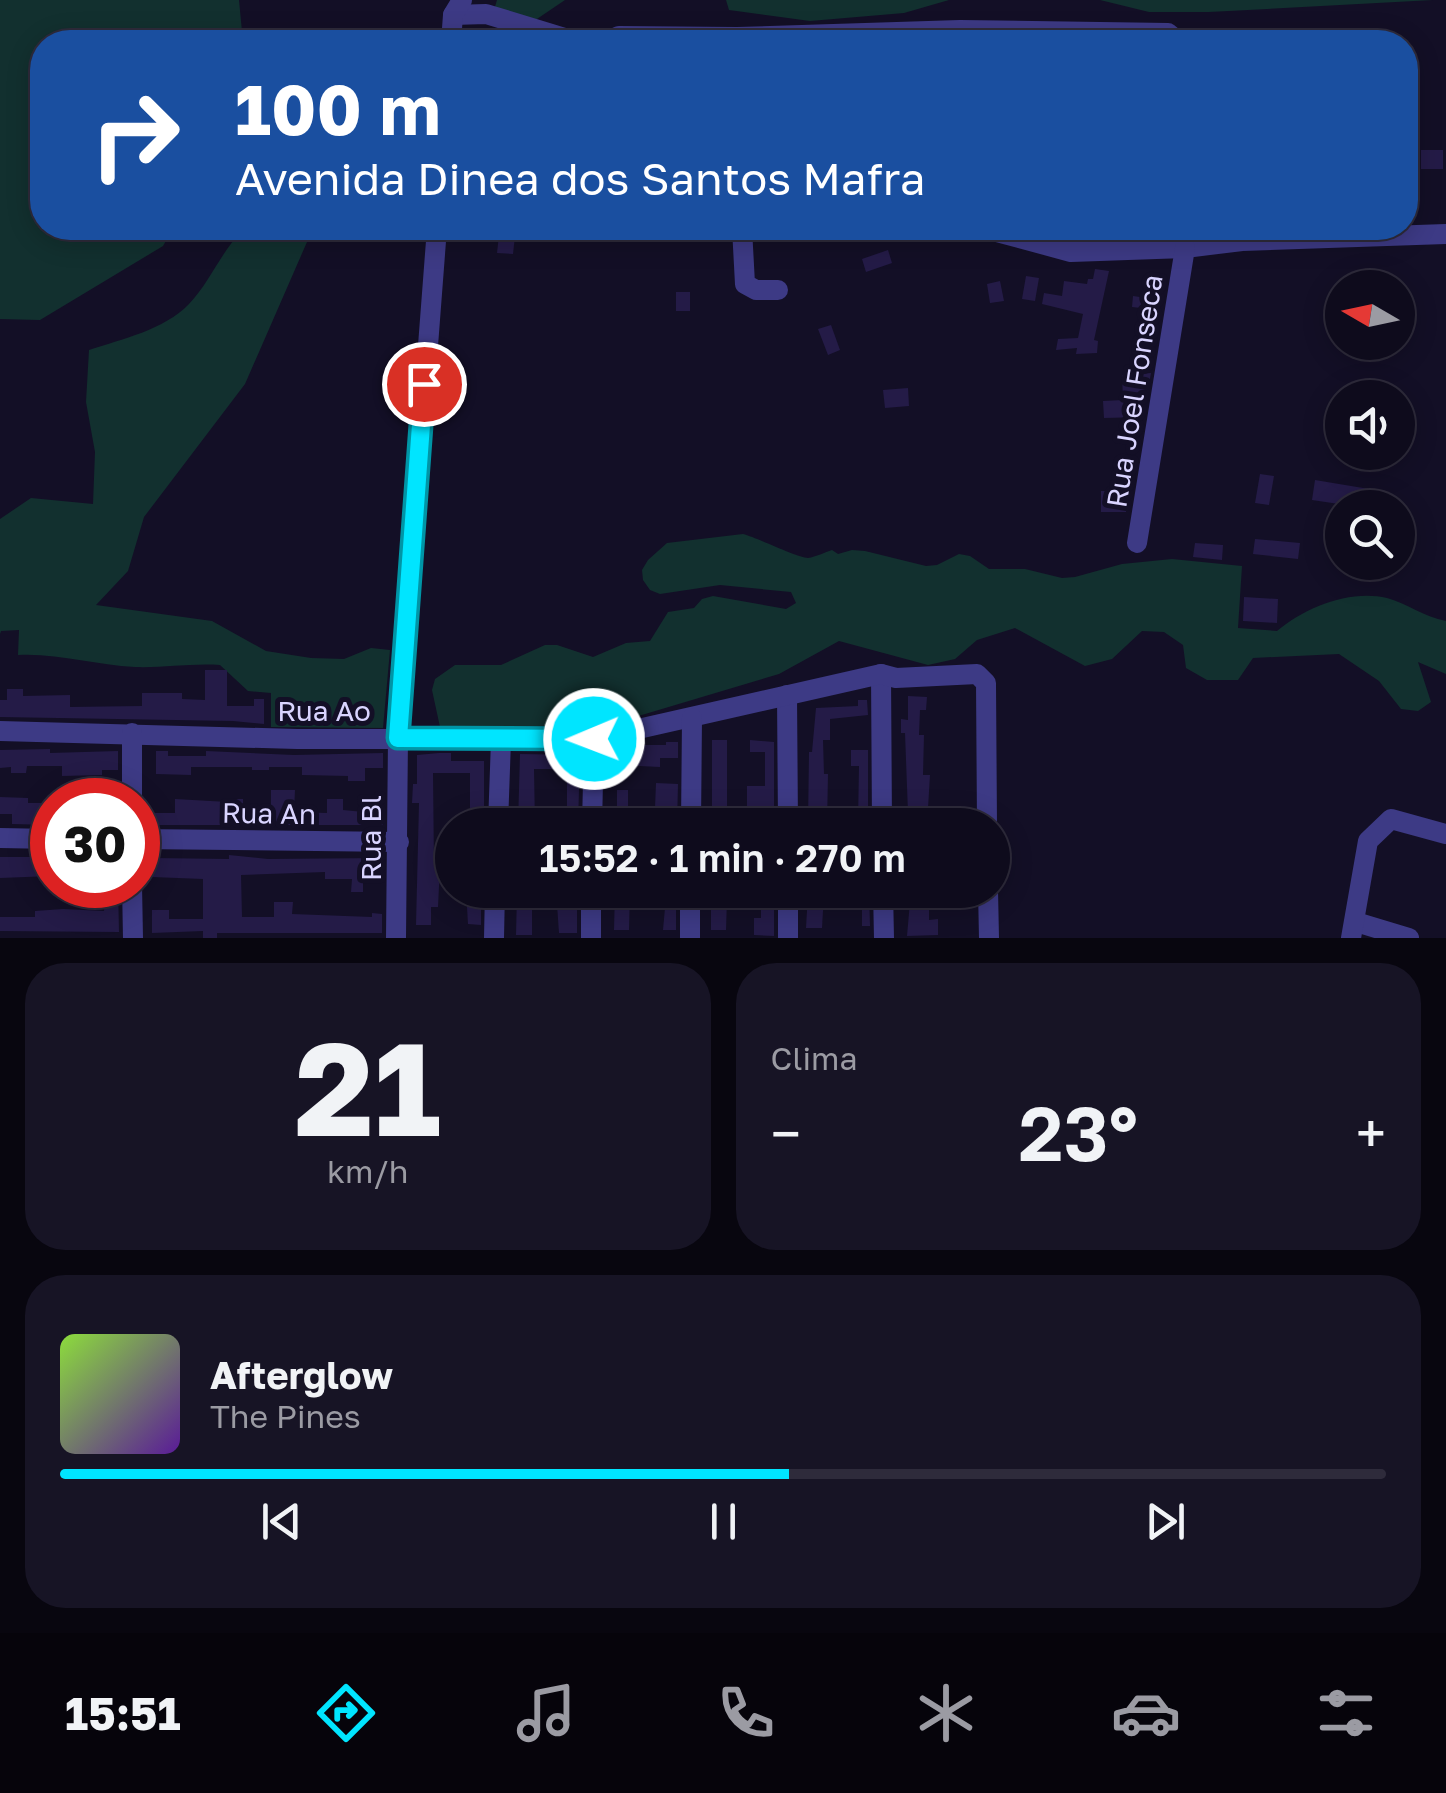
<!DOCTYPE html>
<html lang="pt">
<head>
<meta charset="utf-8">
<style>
  body { margin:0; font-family:"Golos Text",sans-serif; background:#171425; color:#f1f3f6; height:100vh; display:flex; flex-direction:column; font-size:38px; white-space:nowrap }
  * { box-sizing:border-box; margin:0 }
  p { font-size:32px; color:#9b9ba3 }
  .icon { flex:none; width:55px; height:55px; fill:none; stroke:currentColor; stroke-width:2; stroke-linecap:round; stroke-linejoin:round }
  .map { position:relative; height:938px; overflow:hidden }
  .panel { display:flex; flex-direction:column; gap:25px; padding:25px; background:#08060f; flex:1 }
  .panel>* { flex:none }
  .hud { position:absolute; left:30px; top:30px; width:1388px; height:210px; border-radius:40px; box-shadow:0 5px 25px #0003,0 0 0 2px #2e2b3b; background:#1a4fa0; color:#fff; overflow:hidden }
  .needle { width:65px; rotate:279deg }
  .tools { position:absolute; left:1325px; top:270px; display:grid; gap:20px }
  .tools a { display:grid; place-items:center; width:90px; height:90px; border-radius:50%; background:#0e0b1c; box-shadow:0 5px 25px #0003,0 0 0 2px #2e2b3b; font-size:50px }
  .speed { position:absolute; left:30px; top:778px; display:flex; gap:20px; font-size:50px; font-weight:700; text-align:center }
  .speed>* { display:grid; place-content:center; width:130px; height:130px; border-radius:50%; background:#0e0b1c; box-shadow:0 5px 25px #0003,0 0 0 2px #2e2b3b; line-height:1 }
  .speed .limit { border:15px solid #d22; background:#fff; color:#111 }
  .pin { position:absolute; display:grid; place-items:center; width:85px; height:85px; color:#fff; margin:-42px; border:5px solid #fff; border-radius:50%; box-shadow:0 2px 10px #0007 }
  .me { position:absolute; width:110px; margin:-55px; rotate:269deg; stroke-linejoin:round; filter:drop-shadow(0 0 8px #0008) }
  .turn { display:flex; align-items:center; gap:35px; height:210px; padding:0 40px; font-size:45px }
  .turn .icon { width:130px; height:130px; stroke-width:2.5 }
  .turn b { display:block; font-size:70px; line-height:85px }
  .big { font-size:75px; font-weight:600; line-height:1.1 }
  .panel .widget { flex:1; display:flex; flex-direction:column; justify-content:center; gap:15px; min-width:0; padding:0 35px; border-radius:40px; background:#171425 }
  .panel .dial { align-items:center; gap:0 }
  .dial b { font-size:130px; line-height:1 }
  .song { display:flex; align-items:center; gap:30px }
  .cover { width:120px; height:120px; border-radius:15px; background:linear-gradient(135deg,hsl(90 70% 55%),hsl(270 70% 35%)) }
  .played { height:10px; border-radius:5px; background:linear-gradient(90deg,#00e5ff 55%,#2e2b3b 55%) }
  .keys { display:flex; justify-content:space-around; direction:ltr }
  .heat { display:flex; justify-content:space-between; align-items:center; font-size:55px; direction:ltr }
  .panel .tiles { flex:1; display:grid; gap:25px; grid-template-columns:1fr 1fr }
  .widget:last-child { grid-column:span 2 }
  .trip { position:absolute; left:435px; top:808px; width:575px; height:100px; border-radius:50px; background:#0e0b1c; box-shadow:0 5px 25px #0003,0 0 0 2px #2e2b3b; font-weight:600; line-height:100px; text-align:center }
  .tabs { display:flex; height:160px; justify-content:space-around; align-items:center; background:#06040b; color:#9b9ba3 }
  .tabs .icon { width:70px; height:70px }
  .tabs .active { color:#00e5ff }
  .tabs b { font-size:45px; color:#f1f3f6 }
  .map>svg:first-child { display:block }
</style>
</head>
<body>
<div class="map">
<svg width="1446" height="938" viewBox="0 0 1446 938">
  <rect width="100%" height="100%" fill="#130f26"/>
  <g fill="#12302f">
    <path d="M 0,0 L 239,0 L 243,42 L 42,42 L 42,228 L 173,228 L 163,246 L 40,320 L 0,319 Z"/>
    <path d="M 497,0 L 565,0 L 531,23 L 494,10 Z"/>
    <path d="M 726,0 L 949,0 L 904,13 L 810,21 L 729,10 Z"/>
    <path d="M 1100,0 L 1433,0 L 1209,12 L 1149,12 Z"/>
    <path d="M 245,228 L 321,228 L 307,242 L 245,384 L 144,517 L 128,571 L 96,605 L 212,621 L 266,651 L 311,658 L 344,659 L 371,648 L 390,650 L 383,728 L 271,727 L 271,693 L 248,691 L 220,665 C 192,663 163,668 135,667 C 95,665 58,653 18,655 L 19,630 L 1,631 L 0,634 L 0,519 L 31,498 L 93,504 L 95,452 L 86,402 L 89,350 C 122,339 164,330 189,304 C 211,281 222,249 245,228 Z"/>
    <path d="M 743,534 C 758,538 798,558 808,558 C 816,557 825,552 832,550 L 838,554 L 852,550 L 865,551 L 926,566 L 937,565 L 959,554 L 970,556 L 989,569 L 1025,569 L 1062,578 L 1075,577 L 1122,564 L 1172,559 L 1242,566 L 1238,628 L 1277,631 C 1305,607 1351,589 1387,598 C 1408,604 1424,617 1446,621 L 1446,674 L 1418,662 L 1431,702 L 1418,711 L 1401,709 L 1379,681 L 1339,654 L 1253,658 L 1238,680 L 1207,680 L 1186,668 L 1183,645 L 1164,632 L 1142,631 L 1112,659 L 1085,666 L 1015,628 L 977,640 L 955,659 L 928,665 L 839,641 L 779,674 L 605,726 L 440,727 L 432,690 L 435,679 L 455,665 L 501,665 L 545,645 L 557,645 L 593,657 L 626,643 L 650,641 L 668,612 L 694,608 L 702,599 L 713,596 L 786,609 L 796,603 L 791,592 L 720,585 L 660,594 L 650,590 L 643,580 L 642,570 L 648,560 L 667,543 Z"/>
  </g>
  <g fill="#241b47">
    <rect x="1421" y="150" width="22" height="19"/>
    <path d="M 499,235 L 515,236 L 513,254 L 497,253 Z"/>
    <path d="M 888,250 L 892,263 L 866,272 L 862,259 Z"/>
    <path d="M 1095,269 L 1109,271 L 1094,340 L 1098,341 L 1097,353 L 1076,354 L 1077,348 L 1056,350 L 1058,339 L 1078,338 L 1083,314 L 1042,304 L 1044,293 L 1062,296 L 1064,281 L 1087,284 L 1088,279 L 1093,279 Z"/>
    <path d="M 1026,276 L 1039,278 L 1035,301 L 1022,299 Z"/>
    <path d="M 1000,281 L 1004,301 L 990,303 L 987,284 Z"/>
    <path d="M 1149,282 L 1162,284 L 1159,310 L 1132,307 L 1133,296 L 1147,298 Z"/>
    <rect x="676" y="292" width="14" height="19"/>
    <path d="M 831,325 L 840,350 L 828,355 L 818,329 Z"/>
    <path d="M 1151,373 L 1148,389 L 1142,390 L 1143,417 L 1104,418 L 1103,401 L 1123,400 L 1122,375 Z"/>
    <path d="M 908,388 L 909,406 L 885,408 L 883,390 Z"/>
    <path d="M 1260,474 L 1274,476 L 1269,505 L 1255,503 Z"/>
    <path d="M 1315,480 L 1369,489 L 1366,508 L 1312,500 Z"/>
    <rect x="1101" y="491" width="25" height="21"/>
    <path d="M 1255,539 L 1300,543 L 1298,559 L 1253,554 Z"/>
    <path d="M 1195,543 L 1223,545 L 1222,560 L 1193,557 Z"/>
    <path d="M 1244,597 L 1278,599 L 1277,623 L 1243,621 Z"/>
    <path d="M 205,670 L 227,670 L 227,706 L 254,706 L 254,699 L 264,699 L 264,724 L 233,721 L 0,717 L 0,700 L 7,700 L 7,689 L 23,689 L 23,696 L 70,695 L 70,707 L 142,706 L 142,693 L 182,693 L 182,699 L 205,700 Z"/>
    <path d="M 908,696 L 927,697 L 926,710 L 920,710 L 919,735 L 924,735 L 923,775 L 930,775 L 927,825 L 912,825 L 912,813 L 908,813 L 905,733 L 901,733 L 901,719 L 908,720 Z"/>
    <path d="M 858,700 L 867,700 L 868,715 L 830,719 L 830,740 L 823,740 L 824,774 L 828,774 L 827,825 L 808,825 L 809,752 L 812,752 L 816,708 L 858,706 Z"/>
    <rect x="712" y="740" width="15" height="85"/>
    <path d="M 750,740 L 774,742 L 774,825 L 752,825 L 752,807 L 747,807 L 747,786 L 765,786 L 765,752 L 750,752 Z"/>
    <path d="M 666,742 L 678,742 L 678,758 L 660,758 L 660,767 L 619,765 L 620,751 L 642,751 L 642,745 L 666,745 Z"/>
    <path d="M 50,749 L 50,753 L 118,751 L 118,770 L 102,770 L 102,775 L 62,776 L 62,766 L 27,766 L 26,773 L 11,773 L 11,767 L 0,768 L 0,750 Z"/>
    <path d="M 851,750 L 868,750 L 868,822 L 858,822 L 859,766 L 851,766 Z"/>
    <path d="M 156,751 L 168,751 L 168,756 L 206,756 L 206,751 L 294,755 L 383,753 L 383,768 L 365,768 L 365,781 L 348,781 L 348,776 L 302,775 L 302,767 L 269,767 L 269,770 L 252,770 L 252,767 L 191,767 L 191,775 L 156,774 Z"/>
    <path d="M 439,753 L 451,753 L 451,761 L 484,761 L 484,825 L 470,825 L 470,773 L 433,773 L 434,866 L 440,866 L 438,907 L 431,907 L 431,925 L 416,925 L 419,803 L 412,803 L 413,784 L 417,784 L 417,755 Z"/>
    <path d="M 520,754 L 580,755 L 578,825 L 561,825 L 561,813 L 567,813 L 567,776 L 561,776 L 561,769 L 534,769 L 535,825 L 518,825 Z"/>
    <path d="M 656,783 L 678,784 L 677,825 L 617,825 L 617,790 L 628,790 L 628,808 L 655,808 Z"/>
    <path d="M 271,790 L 295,790 L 294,812 L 327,813 L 327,799 L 343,799 L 343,810 L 384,814 L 383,825 L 150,825 L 150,813 L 175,813 L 175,799 L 228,802 L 228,799 L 243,799 L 243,812 L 271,812 Z"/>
    <path d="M 0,797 L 28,798 L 28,803 L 51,803 L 51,825 L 12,824 L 12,814 L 0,814 Z"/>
    <path d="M 229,855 L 268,859 L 383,858 L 383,876 L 363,876 L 363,892 L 351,892 L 352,879 L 325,879 L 325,872 L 241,875 L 242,917 L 274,917 L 274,902 L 293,902 L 292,914 L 372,917 L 372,913 L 382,914 L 382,933 L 217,933 L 217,938 L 203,938 L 203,931 L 152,933 L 152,910 L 169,910 L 169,919 L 203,919 L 203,879 L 152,877 L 152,858 L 229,859 Z"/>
    <path d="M 0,857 L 52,857 L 52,876 L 0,878 Z"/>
    <path d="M 106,885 L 118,885 L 119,932 L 0,931 L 0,917 L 35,917 L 35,911 L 63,909 L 104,911 Z"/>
    <path d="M 466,890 L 481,890 L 481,925 L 468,924 Z"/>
    <path d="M 556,890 L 577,890 L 577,933 L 559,933 Z"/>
    <path d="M 615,890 L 630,891 L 629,930 L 614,930 Z"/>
    <path d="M 911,890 L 929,890 L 929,920 L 938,919 L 938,935 L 907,936 Z"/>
    <path d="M 808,893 L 824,893 L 822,928 L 806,928 Z"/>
    <path d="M 862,893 L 869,893 L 870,926 L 862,926 Z"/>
    <path d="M 517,894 L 532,894 L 532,935 L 516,935 Z"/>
    <path d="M 666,897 L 676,897 L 676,930 L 663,930 Z"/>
    <path d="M 711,898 L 727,898 L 726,930 L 711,930 Z"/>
    <path d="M 761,898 L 774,898 L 774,936 L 754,935 L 754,918 L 761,918 Z"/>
  </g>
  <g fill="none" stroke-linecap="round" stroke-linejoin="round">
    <g stroke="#3d3a85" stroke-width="20">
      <path d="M 453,15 L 486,14 L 578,42"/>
      <path d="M 451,42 L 453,15 L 462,0"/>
      <path d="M 605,42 L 619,36 L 737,37 L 960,30 L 1168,33 L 1179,42"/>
      <path d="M 742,228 L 745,284 L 756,290 L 778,290"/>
      <path d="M 982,228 L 1071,252 L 1185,248 L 1242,241 L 1446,234"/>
      <path d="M 1137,543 L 1185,248"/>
      <path d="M 881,674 L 882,825"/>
      <path d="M 787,695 L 788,825"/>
      <path d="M 0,731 L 297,739 L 594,739 L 881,674 L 896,678 L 977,674 L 986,683 L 987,825"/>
      <path d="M 132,800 L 132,733"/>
      <path d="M 498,825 L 501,740"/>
      <path d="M 592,825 L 594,739"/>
      <path d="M 691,825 L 692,718"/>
      <path d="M 0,838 L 52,839"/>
      <path d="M 138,839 L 399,842"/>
      <path d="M 132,885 L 133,938"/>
      <path d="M 788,890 L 788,938"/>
      <path d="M 883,890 L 884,938"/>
      <path d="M 988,890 L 989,938"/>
      <path d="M 1356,922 L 1409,938"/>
      <path d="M 396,938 L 398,738 L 437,228"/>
      <path d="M 494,938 L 495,890"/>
      <path d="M 591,938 L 591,890"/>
      <path d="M 690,938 L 690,890"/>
      <path d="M 1351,938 L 1368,841 L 1391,819 L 1446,834"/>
    </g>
  </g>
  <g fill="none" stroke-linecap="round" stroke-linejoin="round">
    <g stroke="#0095a6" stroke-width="25">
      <path id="route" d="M 424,384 L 398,738 L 594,739"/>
    </g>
    <use href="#route" stroke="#00e5ff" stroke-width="18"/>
  </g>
  <g text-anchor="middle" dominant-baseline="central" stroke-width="10" stroke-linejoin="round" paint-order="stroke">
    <g font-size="28" fill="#d9d4ff" stroke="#130f26">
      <text transform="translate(1134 391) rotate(-81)">Rua Joel Fonseca</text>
      <text x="324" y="710">Rua Ao</text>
      <text transform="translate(269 813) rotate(1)">Rua An</text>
      <text transform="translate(370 838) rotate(-90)">Rua Bl</text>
    </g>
  </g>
</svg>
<div class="tools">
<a><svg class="needle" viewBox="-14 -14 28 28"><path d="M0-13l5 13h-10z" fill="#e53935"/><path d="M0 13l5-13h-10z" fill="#9b9ba3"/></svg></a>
<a><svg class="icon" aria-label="sound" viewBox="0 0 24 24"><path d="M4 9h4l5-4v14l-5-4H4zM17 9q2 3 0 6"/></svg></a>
<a><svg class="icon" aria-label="search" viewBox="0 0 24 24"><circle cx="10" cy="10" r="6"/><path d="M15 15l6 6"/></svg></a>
</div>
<div class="speed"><div class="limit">30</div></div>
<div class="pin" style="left:424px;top:384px;background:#d93025"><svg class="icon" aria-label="arrive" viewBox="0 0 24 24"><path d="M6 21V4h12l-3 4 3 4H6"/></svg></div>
<svg class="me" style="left:594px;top:739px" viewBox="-20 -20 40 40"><circle r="17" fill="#00e5ff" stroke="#fff" stroke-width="3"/><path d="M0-11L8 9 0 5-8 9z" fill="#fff"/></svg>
<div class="trip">15:52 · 1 min · 270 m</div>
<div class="hud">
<div class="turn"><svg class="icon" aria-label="right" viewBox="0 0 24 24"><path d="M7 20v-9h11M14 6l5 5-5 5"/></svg><div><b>100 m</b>Avenida Dinea dos Santos Mafra</div></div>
</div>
</div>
<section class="panel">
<div class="tiles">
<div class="widget dial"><b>21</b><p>km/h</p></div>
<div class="widget"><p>Clima</p>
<div class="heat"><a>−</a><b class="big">23°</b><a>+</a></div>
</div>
<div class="widget">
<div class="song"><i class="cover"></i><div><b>Afterglow</b><p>The Pines</p></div></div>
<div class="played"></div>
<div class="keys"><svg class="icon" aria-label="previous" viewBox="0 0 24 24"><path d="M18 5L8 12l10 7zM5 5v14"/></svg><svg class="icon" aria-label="pause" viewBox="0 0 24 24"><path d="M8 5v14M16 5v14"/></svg><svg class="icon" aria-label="next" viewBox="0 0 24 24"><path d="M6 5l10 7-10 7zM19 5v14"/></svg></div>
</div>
</div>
</section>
<nav class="tabs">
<b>15:51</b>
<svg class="icon active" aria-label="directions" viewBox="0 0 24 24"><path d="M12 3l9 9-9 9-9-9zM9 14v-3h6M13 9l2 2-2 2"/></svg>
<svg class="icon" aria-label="music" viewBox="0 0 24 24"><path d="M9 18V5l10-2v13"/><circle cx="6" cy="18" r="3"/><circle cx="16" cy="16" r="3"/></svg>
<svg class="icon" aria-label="phone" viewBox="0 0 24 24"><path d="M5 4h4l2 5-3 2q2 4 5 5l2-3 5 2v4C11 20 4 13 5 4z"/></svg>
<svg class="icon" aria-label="climate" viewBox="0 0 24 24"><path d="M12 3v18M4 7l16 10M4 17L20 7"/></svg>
<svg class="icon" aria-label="car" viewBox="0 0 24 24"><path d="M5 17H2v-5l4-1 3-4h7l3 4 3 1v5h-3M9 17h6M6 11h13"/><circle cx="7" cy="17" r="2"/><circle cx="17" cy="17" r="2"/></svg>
<svg class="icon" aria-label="filters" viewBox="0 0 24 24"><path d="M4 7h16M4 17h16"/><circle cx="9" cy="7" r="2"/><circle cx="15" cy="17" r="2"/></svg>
</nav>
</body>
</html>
